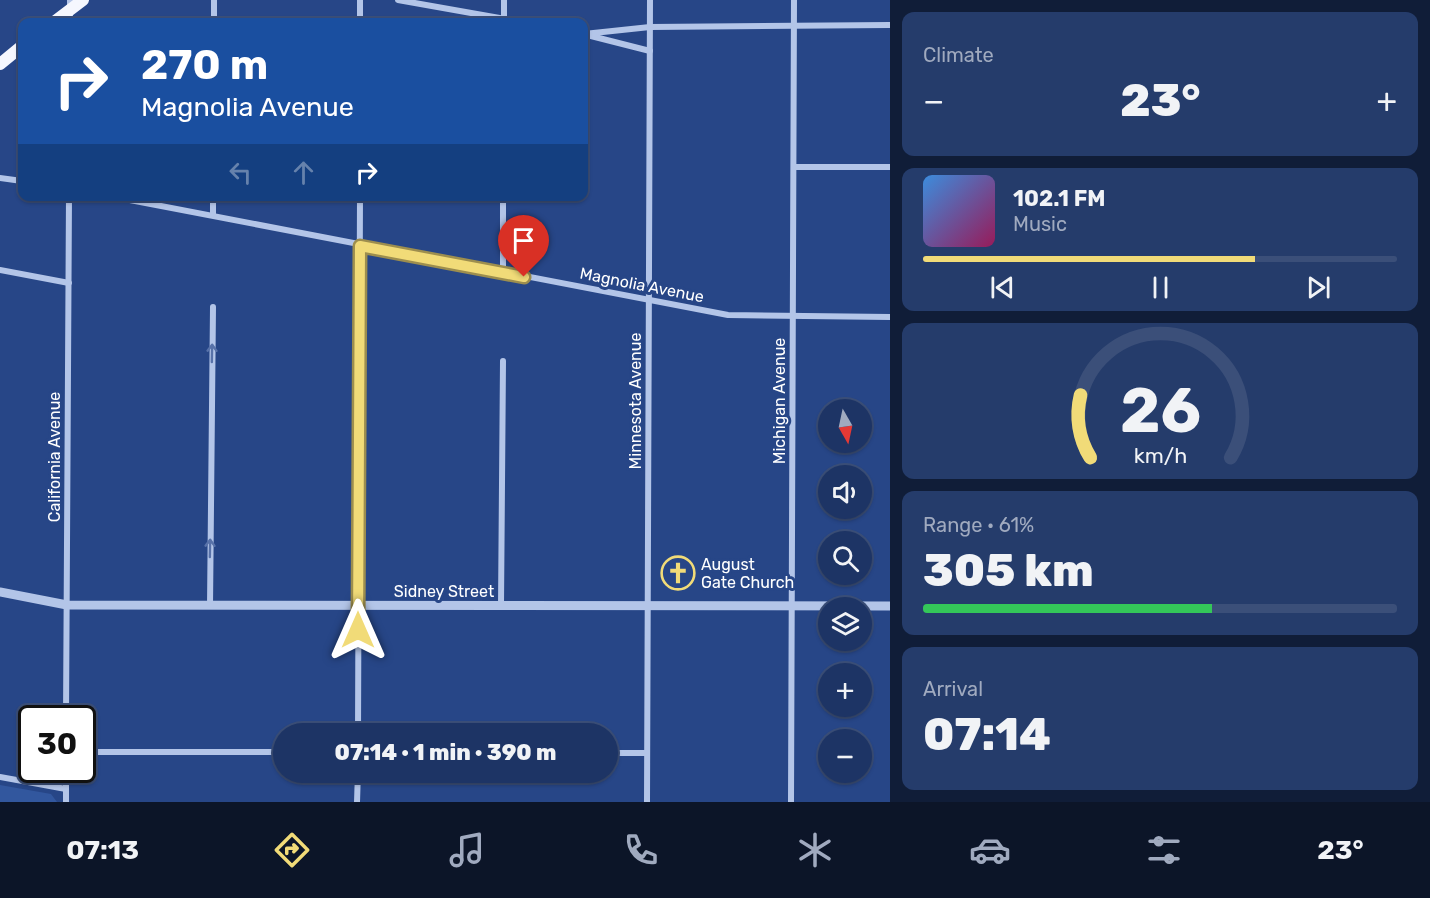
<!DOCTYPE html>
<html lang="en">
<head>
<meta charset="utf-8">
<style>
  body { margin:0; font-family:Rubik,sans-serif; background:#253c6b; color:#f1f3f6; height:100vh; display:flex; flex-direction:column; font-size:22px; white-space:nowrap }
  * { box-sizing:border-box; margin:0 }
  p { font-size:20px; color:#a0aabf }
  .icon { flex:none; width:33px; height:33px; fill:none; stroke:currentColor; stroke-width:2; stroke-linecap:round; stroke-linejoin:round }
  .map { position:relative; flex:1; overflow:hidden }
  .side { display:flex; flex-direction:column; gap:12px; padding:12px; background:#101d38; width:540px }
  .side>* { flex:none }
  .banner { position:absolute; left:18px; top:18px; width:570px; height:183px; border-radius:12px; box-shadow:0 2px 4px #0004,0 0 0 2px #3b4f79; background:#1a4fa0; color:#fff; overflow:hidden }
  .needle { width:39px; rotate:171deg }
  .controls { position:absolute; left:818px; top:399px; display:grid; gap:12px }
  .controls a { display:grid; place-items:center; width:54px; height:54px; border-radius:50%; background:#1d3465; box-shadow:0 2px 4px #0004,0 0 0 2px #3b4f79; font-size:30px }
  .speed { position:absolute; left:18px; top:705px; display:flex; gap:12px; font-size:30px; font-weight:700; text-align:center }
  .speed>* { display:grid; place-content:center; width:78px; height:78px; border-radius:50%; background:#1d3465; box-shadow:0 2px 4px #0004,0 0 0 2px #3b4f79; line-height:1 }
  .speed .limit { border:3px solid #111; border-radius:9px; background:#fff; color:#111 }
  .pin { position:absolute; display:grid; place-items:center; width:51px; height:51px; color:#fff; margin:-62px -26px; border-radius:50% 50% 50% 0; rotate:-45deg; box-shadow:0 0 6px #0007 }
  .pin .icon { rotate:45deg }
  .me { position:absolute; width:66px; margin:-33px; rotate:0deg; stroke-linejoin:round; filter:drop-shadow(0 0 4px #0008) }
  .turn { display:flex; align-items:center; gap:21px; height:126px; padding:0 24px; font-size:27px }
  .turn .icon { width:78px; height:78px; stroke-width:2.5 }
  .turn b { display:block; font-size:42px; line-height:51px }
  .lanes { display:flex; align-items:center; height:57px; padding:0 24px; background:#0003; justify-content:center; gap:30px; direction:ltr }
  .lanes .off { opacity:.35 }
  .big { font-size:45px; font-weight:800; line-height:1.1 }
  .side .widget { flex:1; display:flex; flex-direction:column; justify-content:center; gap:9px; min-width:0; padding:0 21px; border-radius:12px; background:#253c6b }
  .side .dial { align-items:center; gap:0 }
  .dial svg { height:156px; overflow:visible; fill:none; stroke:#3b4f79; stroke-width:7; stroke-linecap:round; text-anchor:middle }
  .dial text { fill:#f1f3f6; stroke:none }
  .song { display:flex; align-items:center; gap:18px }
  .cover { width:72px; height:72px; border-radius:9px; background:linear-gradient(135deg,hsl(210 70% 55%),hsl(330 70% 35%)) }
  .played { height:6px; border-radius:3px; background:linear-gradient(90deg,#f1db78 70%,#3b4f79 70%) }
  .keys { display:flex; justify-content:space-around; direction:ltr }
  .heat { display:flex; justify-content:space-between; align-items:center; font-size:33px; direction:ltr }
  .charge { height:9px; border-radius:4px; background:linear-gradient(90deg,#34c759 61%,#3b4f79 0) }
  .trip { position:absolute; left:273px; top:723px; width:345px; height:60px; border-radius:30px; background:#1d3465; box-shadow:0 2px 4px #0004,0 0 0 2px #3b4f79; font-weight:800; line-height:60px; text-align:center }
  .tabs { display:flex; height:96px; justify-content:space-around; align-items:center; background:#0c1528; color:#a0aabf }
  .tabs .icon { width:42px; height:42px }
  .tabs .selected { color:#f1db78 }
  .tabs b { font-size:27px; color:#f1f3f6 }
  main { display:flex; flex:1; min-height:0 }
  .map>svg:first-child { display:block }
</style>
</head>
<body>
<main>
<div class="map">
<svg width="890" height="802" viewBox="0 0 890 802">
  <rect width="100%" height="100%" fill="#274687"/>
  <path fill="#32579e" d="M 0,785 L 51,794 L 57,802 L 0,802 Z"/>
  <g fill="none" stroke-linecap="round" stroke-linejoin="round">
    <g stroke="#b3c5e8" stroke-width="6">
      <path d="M 360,0 L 360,22"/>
      <path d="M 398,0 L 522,22"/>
      <path d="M 70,22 L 70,0"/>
      <path d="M 214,22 L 214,0"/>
      <path d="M 504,22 L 504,0"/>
      <path d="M 584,34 L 650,27 L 890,25"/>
      <path d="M 587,35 L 650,51"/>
      <path d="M 794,167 L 890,167"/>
      <path d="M 0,178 L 22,181"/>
      <path d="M 109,196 L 728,315 L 890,317"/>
      <path d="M 213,215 L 213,196"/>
      <path d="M 0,270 L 69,283"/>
      <path d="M 503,273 L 503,196"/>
      <path d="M 210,606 L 213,307"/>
      <path d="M 501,606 L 503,361"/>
      <path d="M 66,718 L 69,196"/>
      <path d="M 358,734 L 360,196"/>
      <path d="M 97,752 L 284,752"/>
      <path d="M 608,753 L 647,753"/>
      <path d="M 0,777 L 66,789"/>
      <path d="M 66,802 L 66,770"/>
      <path d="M 357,802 L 358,772"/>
      <path d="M 647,802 L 650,0"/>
      <path d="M 791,802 L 794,0"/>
    </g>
    <path stroke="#b3c5e8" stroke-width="9" d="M 0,592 L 67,605 L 890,606"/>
    <g stroke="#f5f7fe" stroke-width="12">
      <path d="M 54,22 L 83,0"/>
      <path d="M 0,64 L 22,46"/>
    </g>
  </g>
  <defs><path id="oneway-shaft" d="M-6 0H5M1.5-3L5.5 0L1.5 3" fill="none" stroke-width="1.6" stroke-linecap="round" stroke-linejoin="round" transform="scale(1.5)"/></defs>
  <g stroke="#5872a9">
    <use href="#oneway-shaft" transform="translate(212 353) rotate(-89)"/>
    <use href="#oneway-shaft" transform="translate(210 548) rotate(-89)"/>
  </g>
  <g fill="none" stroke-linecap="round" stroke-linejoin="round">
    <g stroke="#9d8e4e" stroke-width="15">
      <path id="route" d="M 358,630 L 360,246 L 524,277"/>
    </g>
    <use href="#route" stroke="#f1db78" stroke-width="10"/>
  </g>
  <defs>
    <g id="church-ring" transform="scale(1.725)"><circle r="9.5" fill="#274687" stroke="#f1db78" stroke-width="1.5"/><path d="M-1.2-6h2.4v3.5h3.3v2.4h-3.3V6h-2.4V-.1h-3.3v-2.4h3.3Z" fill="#f1db78"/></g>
  </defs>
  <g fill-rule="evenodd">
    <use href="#church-ring" x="678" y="573"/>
  </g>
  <g text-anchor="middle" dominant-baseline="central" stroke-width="6" stroke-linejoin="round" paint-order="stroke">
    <g font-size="16" fill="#fff" stroke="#274687">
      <text transform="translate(642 285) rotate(11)">Magnolia Avenue</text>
      <text transform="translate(635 401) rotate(-90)">Minnesota Avenue</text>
      <text transform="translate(779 401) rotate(-90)">Michigan Avenue</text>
      <text transform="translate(54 457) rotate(-90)">California Avenue</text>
      <text x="444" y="591">Sidney Street</text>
    </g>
    <g font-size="16" fill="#fff" stroke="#274687" text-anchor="start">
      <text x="701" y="564">August<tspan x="701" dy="18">Gate Church</tspan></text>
    </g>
  </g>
</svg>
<div class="controls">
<a><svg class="needle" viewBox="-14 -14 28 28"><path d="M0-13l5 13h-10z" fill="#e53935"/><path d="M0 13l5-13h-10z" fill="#a0aabf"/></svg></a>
<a><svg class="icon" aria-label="sound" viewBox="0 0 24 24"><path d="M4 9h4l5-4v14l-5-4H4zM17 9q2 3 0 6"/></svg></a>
<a><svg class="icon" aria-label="search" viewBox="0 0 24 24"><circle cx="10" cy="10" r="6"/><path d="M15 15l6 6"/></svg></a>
<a><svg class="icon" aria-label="layers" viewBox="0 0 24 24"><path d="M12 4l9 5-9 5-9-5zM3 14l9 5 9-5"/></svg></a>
<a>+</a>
<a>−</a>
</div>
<div class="speed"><div class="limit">30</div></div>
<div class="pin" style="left:524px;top:277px;background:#d93025"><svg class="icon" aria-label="arrive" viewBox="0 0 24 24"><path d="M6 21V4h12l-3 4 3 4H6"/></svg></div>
<svg class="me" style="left:358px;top:630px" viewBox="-20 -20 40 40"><path d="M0-17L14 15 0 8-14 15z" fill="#f1db78" stroke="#fff" stroke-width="4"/></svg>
<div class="trip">07:14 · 1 min · 390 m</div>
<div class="banner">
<div class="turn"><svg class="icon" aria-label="right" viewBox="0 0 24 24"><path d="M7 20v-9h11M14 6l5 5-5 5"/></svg><div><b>270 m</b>Magnolia Avenue</div></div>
<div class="lanes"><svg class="icon off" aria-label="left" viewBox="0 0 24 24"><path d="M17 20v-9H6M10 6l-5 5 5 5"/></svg><svg class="icon off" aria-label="ahead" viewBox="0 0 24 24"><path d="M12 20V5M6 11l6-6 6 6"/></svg><svg class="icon" aria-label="right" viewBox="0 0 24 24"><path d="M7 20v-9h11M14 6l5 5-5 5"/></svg></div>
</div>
</div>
<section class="side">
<div class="widget"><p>Climate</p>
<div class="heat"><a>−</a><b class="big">23°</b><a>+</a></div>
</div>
<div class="widget">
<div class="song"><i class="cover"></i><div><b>102.1 FM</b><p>Music</p></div></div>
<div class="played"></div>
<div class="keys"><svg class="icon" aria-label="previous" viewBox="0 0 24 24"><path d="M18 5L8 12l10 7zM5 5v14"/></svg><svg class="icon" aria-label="pause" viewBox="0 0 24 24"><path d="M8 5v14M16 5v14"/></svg><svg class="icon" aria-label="next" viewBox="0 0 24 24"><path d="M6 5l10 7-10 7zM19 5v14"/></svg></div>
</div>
<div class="widget dial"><svg viewBox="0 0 100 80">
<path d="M14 69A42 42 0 1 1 86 69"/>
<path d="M14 69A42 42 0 0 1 9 37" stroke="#f1db78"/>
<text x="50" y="56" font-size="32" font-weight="700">26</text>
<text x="50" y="72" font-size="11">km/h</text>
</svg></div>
<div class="widget"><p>Range · 61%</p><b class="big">305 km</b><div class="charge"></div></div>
<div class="widget"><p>Arrival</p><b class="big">07:14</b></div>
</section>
</main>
<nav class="tabs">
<b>07:13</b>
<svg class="icon selected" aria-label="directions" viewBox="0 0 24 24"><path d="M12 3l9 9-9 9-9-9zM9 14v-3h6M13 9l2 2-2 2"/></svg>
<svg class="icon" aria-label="music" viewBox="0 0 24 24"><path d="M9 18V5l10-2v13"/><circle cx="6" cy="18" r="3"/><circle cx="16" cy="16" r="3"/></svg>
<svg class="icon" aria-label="phone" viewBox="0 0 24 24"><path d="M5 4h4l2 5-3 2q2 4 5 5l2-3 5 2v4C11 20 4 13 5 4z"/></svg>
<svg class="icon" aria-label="climate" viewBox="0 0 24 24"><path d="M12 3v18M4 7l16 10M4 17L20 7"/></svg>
<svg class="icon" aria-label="car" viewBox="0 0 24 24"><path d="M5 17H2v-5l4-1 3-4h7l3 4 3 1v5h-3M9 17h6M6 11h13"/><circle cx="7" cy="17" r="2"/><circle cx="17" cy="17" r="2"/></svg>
<svg class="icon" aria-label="filters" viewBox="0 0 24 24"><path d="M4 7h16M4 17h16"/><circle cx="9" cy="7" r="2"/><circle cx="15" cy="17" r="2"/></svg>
<b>23°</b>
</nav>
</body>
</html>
